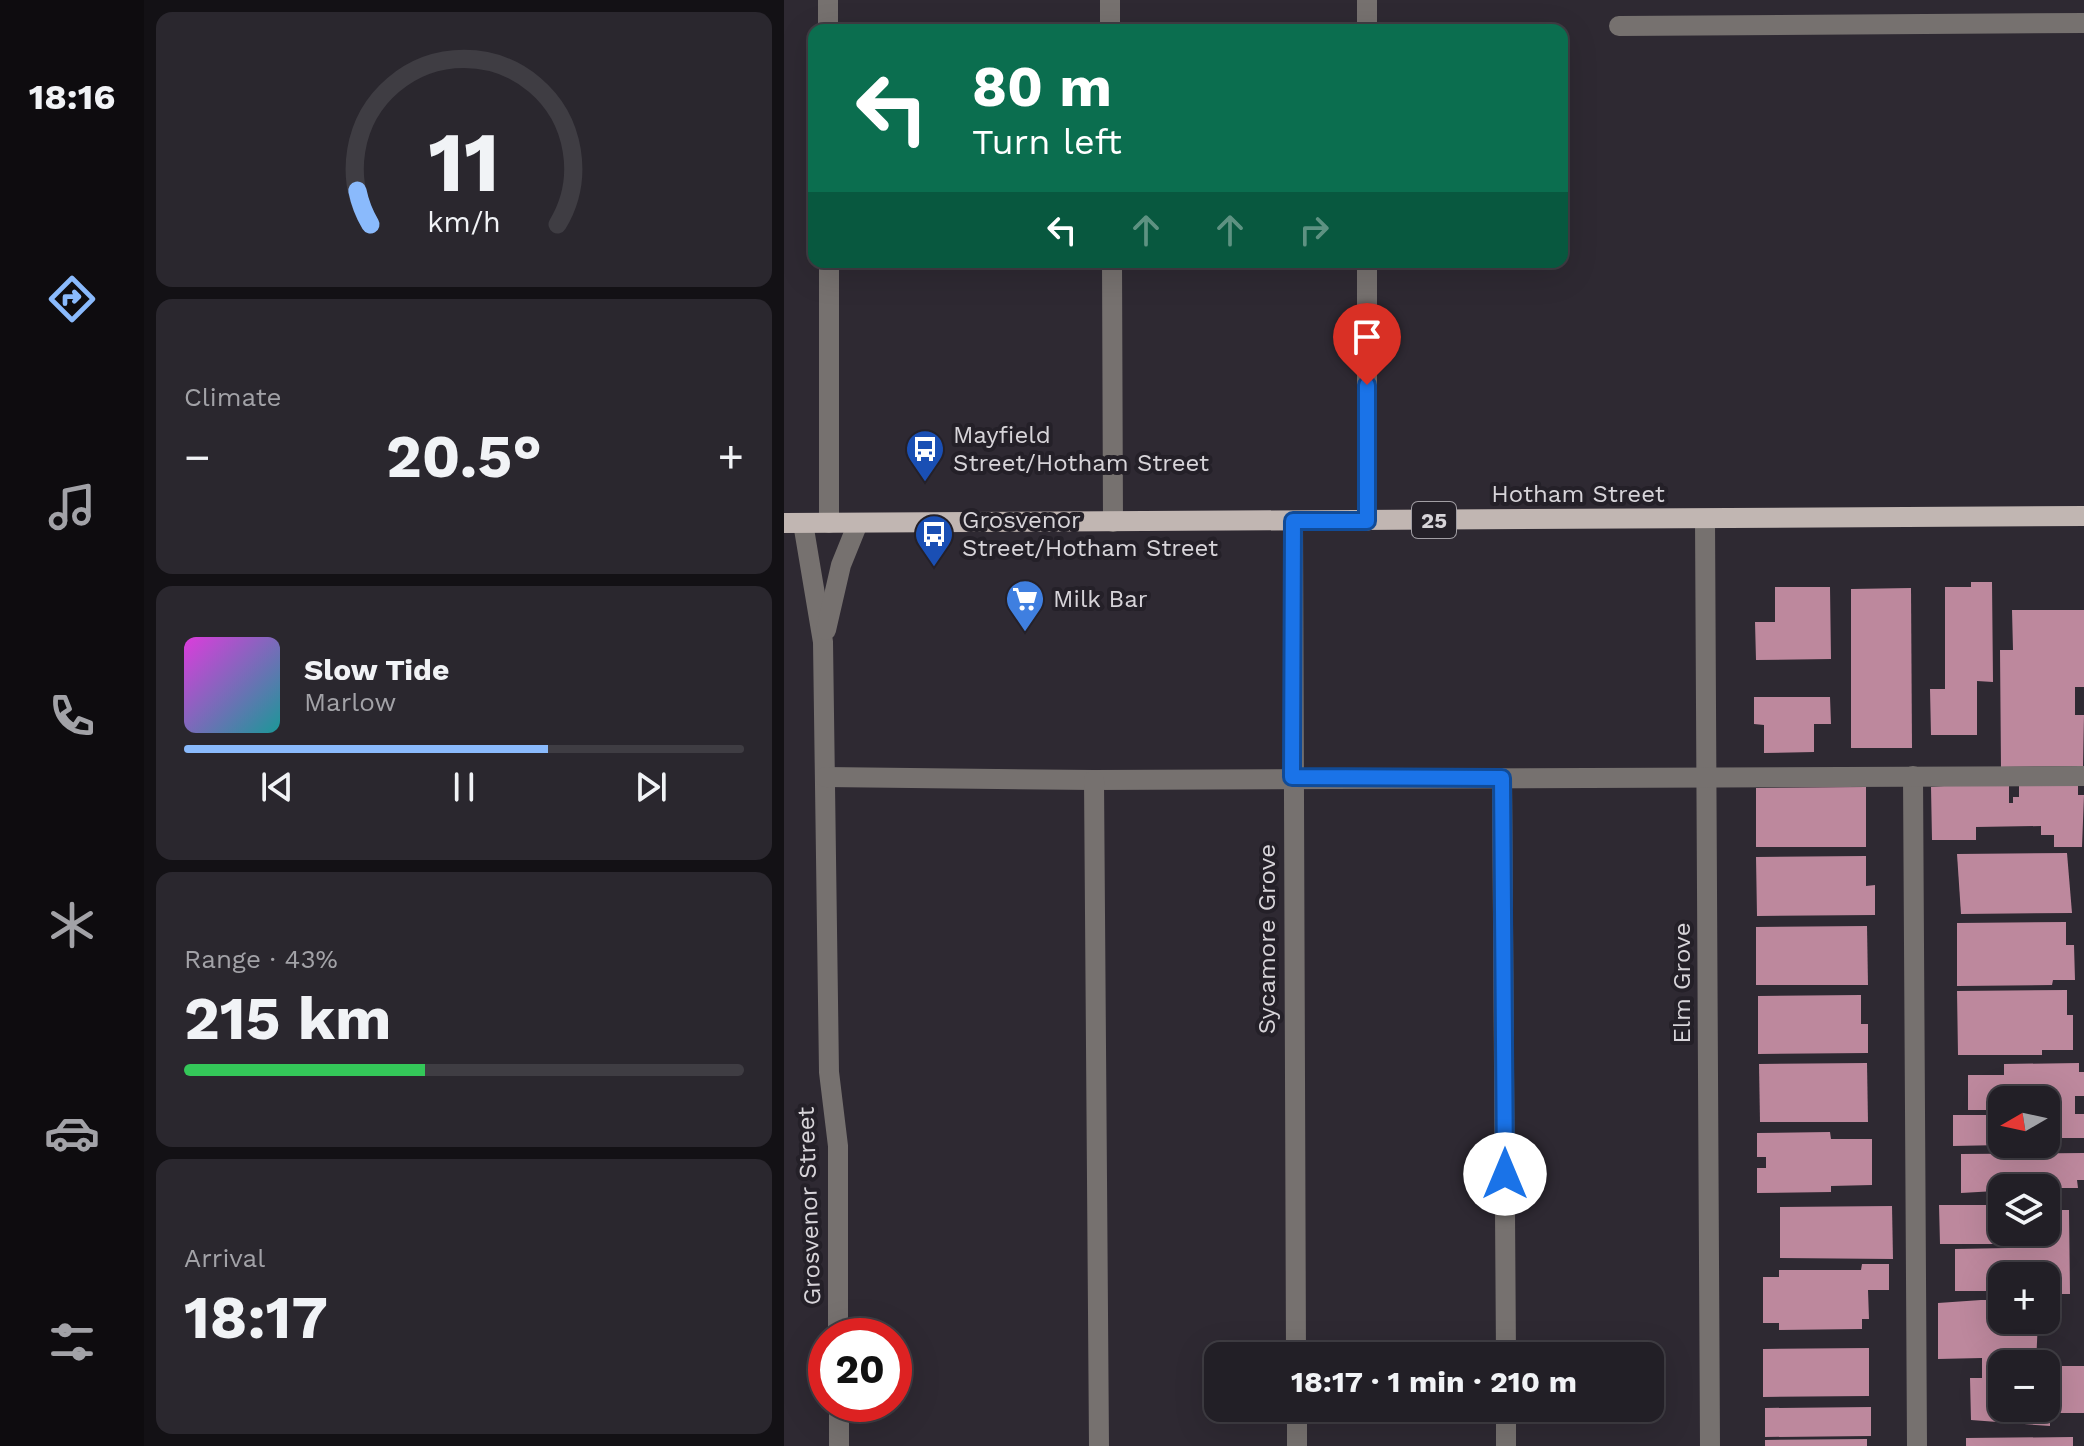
<!DOCTYPE html>
<html lang="en">
<head>
<meta charset="utf-8">
<style>
  body { margin:0; font-family:"Work Sans",sans-serif; background:#2a272e; color:#f1f3f6; height:100vh; display:flex; flex-direction:column; font-size:30px; white-space:nowrap }
  * { box-sizing:border-box; margin:0 }
  p { font-size:26px; color:#a2a2a7 }
  .icon { flex:none; width:44px; height:44px; fill:none; stroke:currentColor; stroke-width:2; stroke-linecap:round; stroke-linejoin:round }
  .map { position:relative; flex:1; overflow:hidden }
  .drawer { display:flex; flex-direction:column; gap:12px; padding:12px; background:#131115; width:640px }
  .drawer>* { flex:none }
  .guide { position:absolute; left:24px; top:24px; width:760px; height:244px; border-radius:16px; box-shadow:0 8px 32px #0002,0 0 0 2px #3f3d43; background:#0b6e4f; color:#fff; overflow:hidden }
  .needle { width:52px; rotate:261deg }
  .buttons { position:absolute; left:1204px; top:1086px; display:grid; gap:16px }
  .buttons a { display:grid; place-items:center; width:72px; height:72px; border-radius:16px; background:#221f26; box-shadow:0 8px 32px #0002,0 0 0 2px #3f3d43; font-size:40px }
  .speed { position:absolute; left:24px; top:1318px; display:flex; gap:16px; font-size:40px; font-weight:700; text-align:center }
  .speed>* { display:grid; place-content:center; width:104px; height:104px; border-radius:50%; background:#221f26; box-shadow:0 8px 32px #0002,0 0 0 2px #3f3d43; line-height:1 }
  .speed .limit { border:12px solid #d22; background:#fff; color:#111 }
  .pin { position:absolute; display:grid; place-items:center; width:68px; height:68px; color:#fff; margin:-82px -34px; border-radius:50% 50% 50% 0; rotate:-45deg; box-shadow:0 0 8px #0007 }
  .pin .icon { rotate:45deg }
  .me { position:absolute; width:88px; margin:-44px; rotate:0deg; stroke-linejoin:round; filter:drop-shadow(0 0 6px #0008) }
  .turn { display:flex; align-items:center; gap:28px; height:168px; padding:0 32px; font-size:36px }
  .turn .icon { width:104px; height:104px; stroke-width:2.5 }
  .turn b { display:block; font-size:56px; line-height:68px }
  .lanes { display:flex; align-items:center; height:76px; padding:0 32px; background:#0003; justify-content:center; gap:40px; direction:ltr }
  .lanes .off { opacity:.35 }
  .big { font-size:60px; font-weight:700; line-height:1.1 }
  .drawer .tile { flex:1; display:flex; flex-direction:column; justify-content:center; gap:12px; min-width:0; padding:0 28px; border-radius:16px; background:#2a272e }
  .drawer .dial { align-items:center; gap:0 }
  .dial svg { height:208px; overflow:visible; fill:none; stroke:#3f3d43; stroke-width:7; stroke-linecap:round; text-anchor:middle }
  .dial text { fill:#f1f3f6; stroke:none }
  .song { display:flex; align-items:center; gap:24px }
  .cover { width:96px; height:96px; border-radius:12px; background:linear-gradient(135deg,hsl(300 70% 55%),hsl(180 70% 35%)) }
  .played { height:8px; border-radius:4px; background:linear-gradient(90deg,#8abafc 65%,#3f3d43 65%) }
  .keys { display:flex; justify-content:space-around; direction:ltr }
  .heat { display:flex; justify-content:space-between; align-items:center; font-size:44px; direction:ltr }
  .charge { height:12px; border-radius:6px; background:linear-gradient(90deg,#34c759 43%,#3f3d43 0) }
  .trip { position:absolute; left:420px; top:1342px; width:460px; height:80px; border-radius:16px; background:#221f26; box-shadow:0 8px 32px #0002,0 0 0 2px #3f3d43; font-weight:700; line-height:80px; text-align:center }
  main { display:flex; flex:1; min-height:0 }
  .tab-bar { display:flex; flex-direction:column; width:144px; justify-content:space-around; align-items:center; background:#0e0c0f; color:#a2a2a7 }
  .tab-bar .icon { width:56px; height:56px }
  .tab-bar .on { color:#8abafc }
  .tab-bar b { font-size:36px; color:#f1f3f6 }
  .map>svg:first-child { display:block }
</style>
</head>
<body>
<main>
<nav class="tab-bar">
<b>18:16</b>
<svg class="icon on" aria-label="directions" viewBox="0 0 24 24"><path d="M12 3l9 9-9 9-9-9zM9 14v-3h6M13 9l2 2-2 2"/></svg>
<svg class="icon" aria-label="music" viewBox="0 0 24 24"><path d="M9 18V5l10-2v13"/><circle cx="6" cy="18" r="3"/><circle cx="16" cy="16" r="3"/></svg>
<svg class="icon" aria-label="phone" viewBox="0 0 24 24"><path d="M5 4h4l2 5-3 2q2 4 5 5l2-3 5 2v4C11 20 4 13 5 4z"/></svg>
<svg class="icon" aria-label="climate" viewBox="0 0 24 24"><path d="M12 3v18M4 7l16 10M4 17L20 7"/></svg>
<svg class="icon" aria-label="car" viewBox="0 0 24 24"><path d="M5 17H2v-5l4-1 3-4h7l3 4 3 1v5h-3M9 17h6M6 11h13"/><circle cx="7" cy="17" r="2"/><circle cx="17" cy="17" r="2"/></svg>
<svg class="icon" aria-label="filters" viewBox="0 0 24 24"><path d="M4 7h16M4 17h16"/><circle cx="9" cy="7" r="2"/><circle cx="15" cy="17" r="2"/></svg>
</nav>
<section class="drawer">
<div class="tile dial"><svg viewBox="0 0 100 80">
<path d="M14 69A42 42 0 1 1 86 69"/>
<path d="M14 69A42 42 0 0 1 9 56" stroke="#8abafc"/>
<text x="50" y="56" font-size="32" font-weight="700">11</text>
<text x="50" y="72" font-size="11">km/h</text>
</svg></div>
<div class="tile"><p>Climate</p>
<div class="heat"><a>−</a><b class="big">20.5°</b><a>+</a></div>
</div>
<div class="tile">
<div class="song"><i class="cover"></i><div><b>Slow Tide</b><p>Marlow</p></div></div>
<div class="played"></div>
<div class="keys"><svg class="icon" aria-label="previous" viewBox="0 0 24 24"><path d="M18 5L8 12l10 7zM5 5v14"/></svg><svg class="icon" aria-label="pause" viewBox="0 0 24 24"><path d="M8 5v14M16 5v14"/></svg><svg class="icon" aria-label="next" viewBox="0 0 24 24"><path d="M6 5l10 7-10 7zM19 5v14"/></svg></div>
</div>
<div class="tile"><p>Range · 43%</p><b class="big">215 km</b><div class="charge"></div></div>
<div class="tile"><p>Arrival</p><b class="big">18:17</b></div>
</section>
<div class="map">
<svg width="1300" height="1446" viewBox="0 0 1300 1446">
  <rect width="100%" height="100%" fill="#2e2932"/>
  <g fill="#bd889d">
    <path d="M 1187,582 L 1208,582 L 1209,682 L 1193,681 L 1193,735 L 1147,735 L 1146,689 L 1161,689 L 1161,587 L 1187,587 Z"/>
    <path d="M 991,587 L 1046,587 L 1047,659 L 972,660 L 971,622 L 991,622 Z"/>
    <path d="M 1127,588 L 1128,748 L 1067,748 L 1067,589 Z"/>
    <path d="M 1228,610 L 1300,610 L 1300,687 L 1291,687 L 1291,715 L 1300,715 L 1299,766 L 1217,767 L 1216,650 L 1229,650 Z"/>
    <path d="M 970,697 L 1046,697 L 1047,724 L 1030,724 L 1030,752 L 980,753 L 980,725 L 970,724 Z"/>
    <path d="M 1294,780 L 1294,795 L 1300,795 L 1298,847 L 1270,847 L 1270,835 L 1257,835 L 1257,826 L 1192,827 L 1192,840 L 1148,840 L 1147,787 L 1225,781 L 1225,803 L 1229,803 L 1229,797 L 1235,797 L 1235,781 Z"/>
    <path d="M 1082,787 L 1082,847 L 972,847 L 972,788 Z"/>
    <path d="M 1283,853 L 1288,913 L 1177,914 L 1173,854 Z"/>
    <path d="M 1082,856 L 1082,886 L 1091,885 L 1091,915 L 973,916 L 972,857 Z"/>
    <path d="M 1282,922 L 1282,945 L 1290,945 L 1291,980 L 1269,980 L 1268,985 L 1173,986 L 1173,923 Z"/>
    <path d="M 1083,926 L 1084,985 L 972,985 L 972,927 Z"/>
    <path d="M 1283,990 L 1283,1015 L 1289,1015 L 1289,1050 L 1258,1050 L 1258,1055 L 1174,1055 L 1173,991 Z"/>
    <path d="M 1077,995 L 1077,1024 L 1084,1024 L 1084,1053 L 974,1054 L 974,996 Z"/>
    <path d="M 1083,1063 L 1084,1122 L 976,1122 L 975,1064 Z"/>
    <path d="M 1295,1063 L 1295,1072 L 1300,1072 L 1300,1096 L 1291,1096 L 1291,1114 L 1300,1114 L 1300,1138 L 1277,1138 L 1277,1145 L 1262,1145 L 1262,1100 L 1218,1100 L 1218,1110 L 1184,1110 L 1184,1075 L 1220,1075 L 1220,1064 Z"/>
    <path d="M 1169,1115 L 1218,1115 L 1218,1145 L 1169,1146 Z"/>
    <path d="M 1046,1132 L 1047,1139 L 1088,1139 L 1088,1185 L 1047,1186 L 1047,1192 L 973,1193 L 973,1168 L 982,1168 L 982,1157 L 973,1157 L 973,1133 Z"/>
    <path d="M 1300,1153 L 1300,1180 L 1293,1180 L 1294,1188 L 1272,1188 L 1272,1195 L 1262,1195 L 1262,1188 L 1177,1193 L 1177,1154 Z"/>
    <path d="M 1155,1205 L 1218,1205 L 1218,1232 L 1262,1232 L 1262,1210 L 1285,1210 L 1286,1294 L 1262,1294 L 1262,1276 L 1218,1276 L 1218,1295 L 1211,1295 L 1211,1291 L 1171,1291 L 1171,1249 L 1224,1248 L 1224,1244 L 1156,1244 Z"/>
    <path d="M 1108,1206 L 1109,1259 L 996,1258 L 996,1207 Z"/>
    <path d="M 1078,1264 L 1105,1264 L 1105,1290 L 1084,1290 L 1085,1319 L 1078,1319 L 1078,1329 L 995,1330 L 995,1323 L 979,1323 L 979,1277 L 995,1277 L 995,1270 L 1077,1270 Z"/>
    <path d="M 1197,1300 L 1218,1300 L 1218,1320 L 1254,1320 L 1252,1364 L 1218,1364 L 1218,1408 L 1262,1408 L 1262,1366 L 1300,1366 L 1300,1413 L 1266,1413 L 1266,1426 L 1187,1420 L 1186,1378 L 1198,1378 L 1198,1358 L 1154,1359 L 1154,1303 Z"/>
    <path d="M 1085,1348 L 1085,1396 L 979,1397 L 979,1349 Z"/>
    <path d="M 1087,1407 L 1087,1436 L 981,1437 L 981,1408 Z"/>
    <path d="M 1289,1437 L 1289,1446 L 1182,1446 L 1182,1438 Z"/>
    <path d="M 1083,1439 L 1083,1446 L 981,1446 L 981,1440 Z"/>
  </g>
  <g fill="none" stroke-linecap="round" stroke-linejoin="round">
    <g stroke="#76716f" stroke-width="20">
      <path d="M 44,0 L 44,30"/>
      <path d="M 326,0 L 326,30"/>
      <path d="M 583,0 L 583,30"/>
      <path d="M 835,26 L 1300,23"/>
      <path d="M 45,262 L 45,523"/>
      <path d="M 328,262 L 329,522"/>
      <path d="M 921,519 L 926,1446"/>
      <path d="M 509,521 L 512,1356"/>
      <path d="M 583,521 L 583,262"/>
      <path d="M 19,523 L 39,642 L 45,1072 L 54,1146 L 54,1336"/>
      <path d="M 42,630 L 57,565 L 74,523"/>
      <path d="M 1129,776 L 1133,1446"/>
      <path d="M 41,777 L 310,780 L 1300,776"/>
      <path d="M 718,778 L 722,1356"/>
      <path d="M 310,780 L 315,1446"/>
      <path d="M 55,1404 L 55,1446"/>
      <path d="M 513,1408 L 513,1446"/>
      <path d="M 722,1408 L 722,1446"/>
    </g>
    <path stroke="#c1b6b2" stroke-width="20" d="M 0,523 L 1300,516"/>
  </g>
  <g fill="none" stroke-linecap="round" stroke-linejoin="round">
    <g stroke="#114b97" stroke-width="20">
      <path id="route" d="M 583,385 L 583,521 L 509,521 L 508,777 L 718,778 L 721,1174"/>
    </g>
    <use href="#route" stroke="#1a73e8" stroke-width="14"/>
  </g>
  <defs>
    <g id="bus-pin" transform="scale(2)"><path d="M0 17L-7.5 6A9.5 9.5 0 1 1 7.5 6Z" fill="#1a4fb4" stroke="#242028"/><path d="M-5-6H5V4H4V6H2V4H-2V6H-4V4H-5ZM-3.5-4V0h7V-4ZM-3.5 1.2v1.5H-2V1.2ZM2 1.2v1.5H3.5V1.2Z" fill="#fff"/></g>
    <g id="supermarket-pin" transform="scale(2)"><path d="M0 17L-7.5 6A9.5 9.5 0 1 1 7.5 6Z" fill="#3f7fe0" stroke="#242028"/><path d="M-6-5.5h2.5l.6 2H6L4.5 2H-2.5L-4.4-4H-6ZM-1.5 3.2a1.3 1.3 0 1 0 .1 0ZM3 3.2a1.3 1.3 0 1 0 .1 0Z" fill="#fff"/></g>
  </defs>
  <g fill-rule="evenodd">
    <use href="#bus-pin" x="141" y="449"/>
    <use href="#bus-pin" x="150" y="534"/>
    <use href="#supermarket-pin" x="241" y="599"/>
  </g>
  <g text-anchor="middle" dominant-baseline="central" stroke-width="8" stroke-linejoin="round" paint-order="stroke">
    <rect fill="#242028" stroke="#a19ea4" stroke-width="2" x="628" y="502" width="44" height="36" rx="6"/>
    <g font-size="22" font-weight="bold" fill="#d7d4d9">
      <text x="650" y="520">25</text>
    </g>
    <g font-size="24" fill="#d7d4d9" stroke="#242028" text-anchor="start">
      <text x="169" y="435">Mayfield<tspan x="169" dy="28">Street/Hotham Street</tspan></text>
      <text x="178" y="520">Grosvenor<tspan x="178" dy="28">Street/Hotham Street</tspan></text>
      <text x="269" y="599">Milk Bar</text>
    </g>
    <g font-size="24" fill="#d7d4d9" stroke="#242028">
      <text x="794" y="494">Hotham Street</text>
      <text transform="translate(483 939) rotate(-90)">Sycamore Grove</text>
      <text transform="translate(898 983) rotate(-90)">Elm Grove</text>
      <text transform="translate(25 1206) rotate(-92)">Grosvenor Street</text>
    </g>
  </g>
</svg>
<div class="buttons">
<a><svg class="needle" viewBox="-14 -14 28 28"><path d="M0-13l5 13h-10z" fill="#e53935"/><path d="M0 13l5-13h-10z" fill="#a2a2a7"/></svg></a>
<a><svg class="icon" aria-label="layers" viewBox="0 0 24 24"><path d="M12 4l9 5-9 5-9-5zM3 14l9 5 9-5"/></svg></a>
<a>+</a>
<a>−</a>
</div>
<div class="speed"><div class="limit">20</div></div>
<div class="pin" style="left:583px;top:385px;background:#d93025"><svg class="icon" aria-label="arrive" viewBox="0 0 24 24"><path d="M6 21V4h12l-3 4 3 4H6"/></svg></div>
<svg class="me" style="left:721px;top:1174px" viewBox="-20 -20 40 40"><circle r="19" fill="#fff"/><path d="M0-13L10 11 0 6-10 11z" fill="#1a73e8"/></svg>
<div class="trip">18:17 · 1 min · 210 m</div>
<div class="guide">
<div class="turn"><svg class="icon" aria-label="left" viewBox="0 0 24 24"><path d="M17 20v-9H6M10 6l-5 5 5 5"/></svg><div><b>80 m</b>Turn left</div></div>
<div class="lanes"><svg class="icon" aria-label="left" viewBox="0 0 24 24"><path d="M17 20v-9H6M10 6l-5 5 5 5"/></svg><svg class="icon off" aria-label="ahead" viewBox="0 0 24 24"><path d="M12 20V5M6 11l6-6 6 6"/></svg><svg class="icon off" aria-label="ahead" viewBox="0 0 24 24"><path d="M12 20V5M6 11l6-6 6 6"/></svg><svg class="icon off" aria-label="right" viewBox="0 0 24 24"><path d="M7 20v-9h11M14 6l5 5-5 5"/></svg></div>
</div>
</div>
</main>
</body>
</html>
